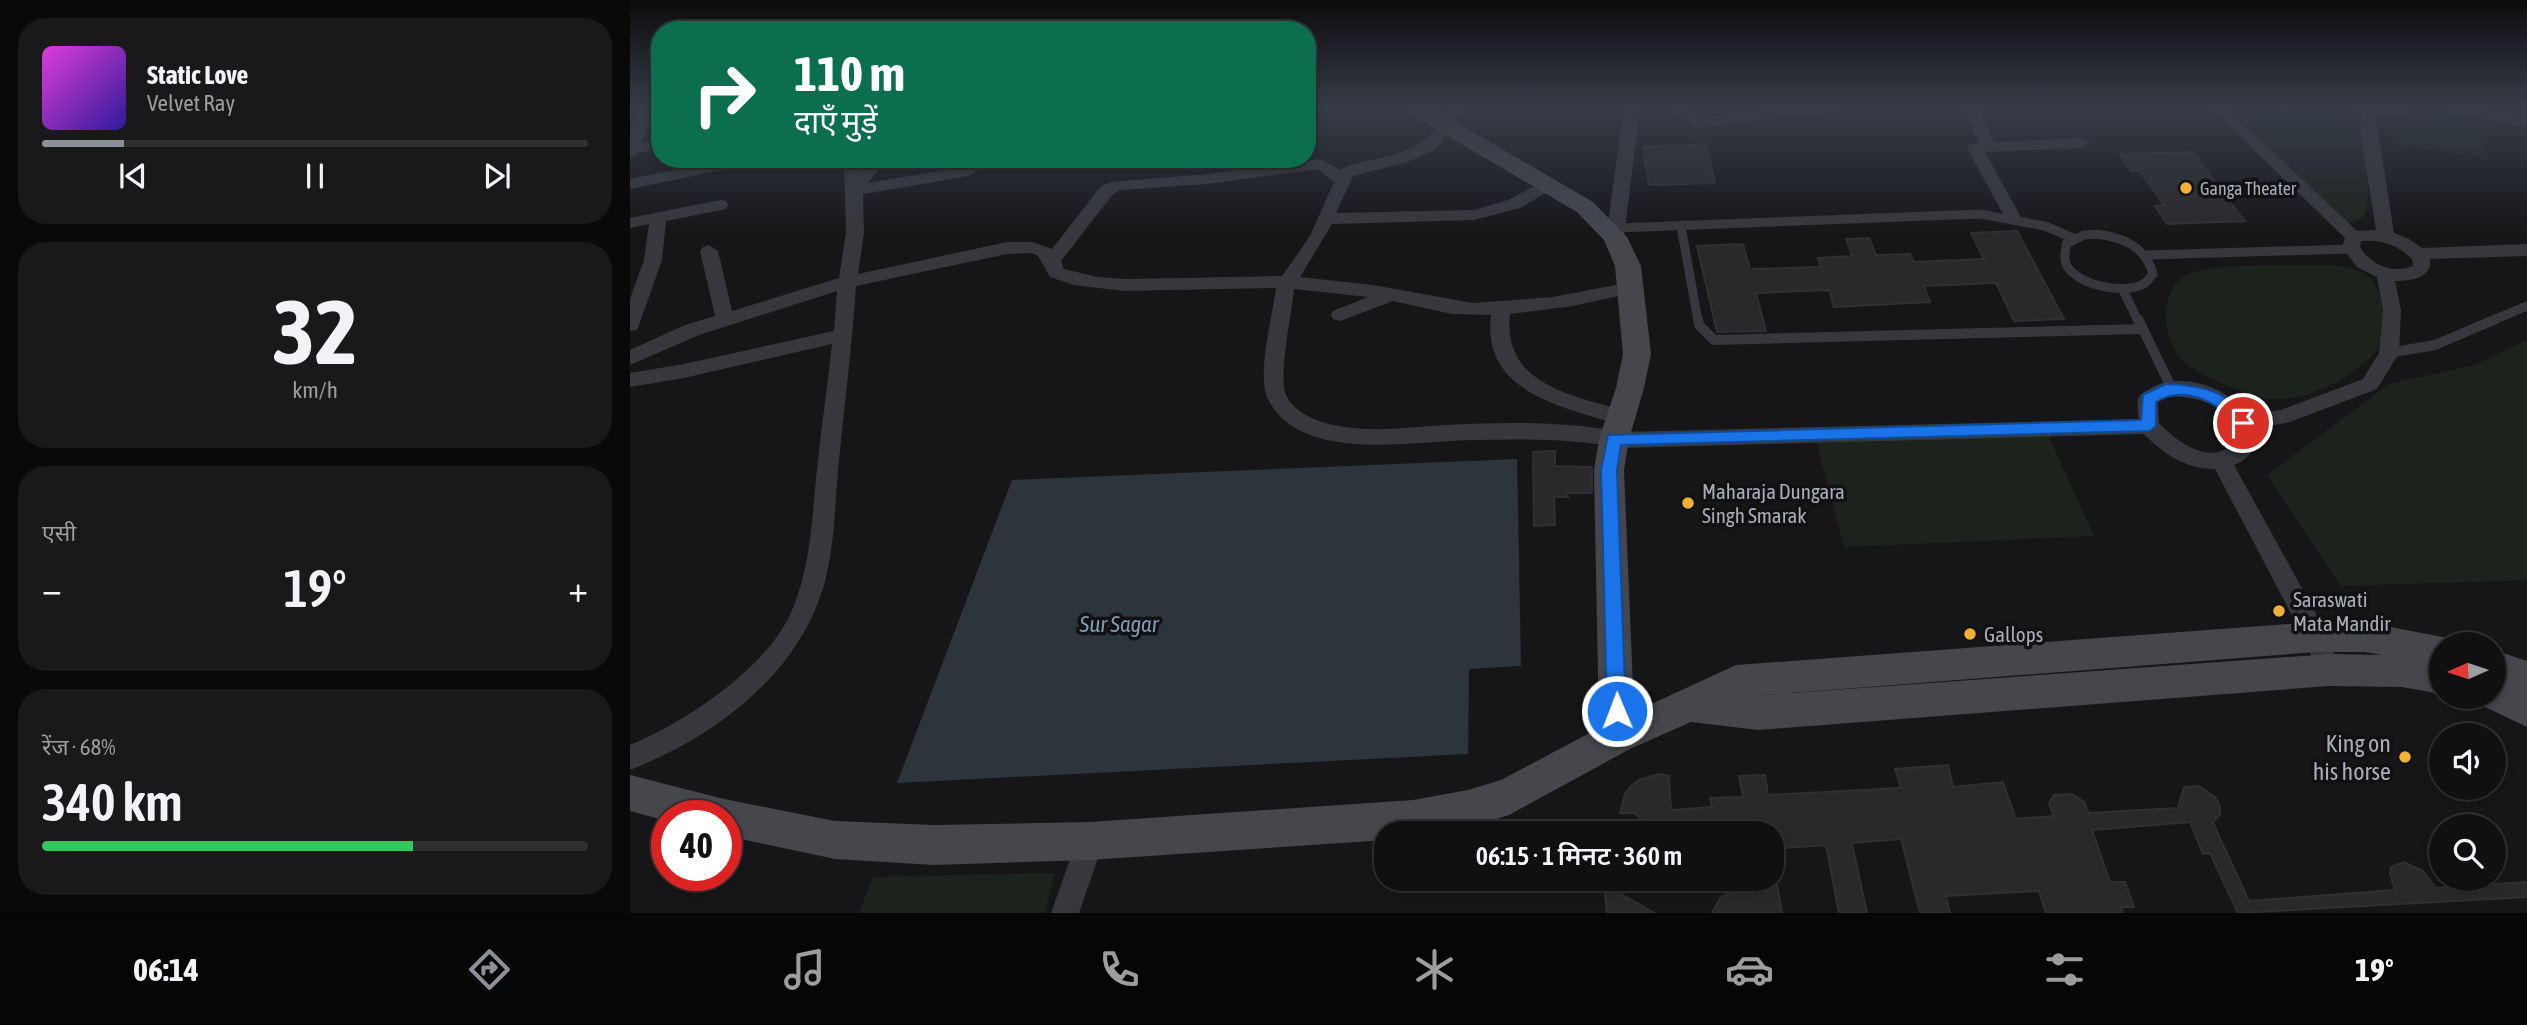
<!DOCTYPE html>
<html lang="hi">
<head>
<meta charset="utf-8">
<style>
  body { margin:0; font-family:"Asap Condensed","Noto Sans Devanagari",sans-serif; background:#19191b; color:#f1f3f6; height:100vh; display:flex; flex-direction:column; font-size:26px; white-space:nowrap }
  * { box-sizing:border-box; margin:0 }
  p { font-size:23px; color:#9c9d9f }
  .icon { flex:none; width:38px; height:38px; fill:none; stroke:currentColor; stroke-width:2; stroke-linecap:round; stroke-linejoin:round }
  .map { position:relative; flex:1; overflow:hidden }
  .details { display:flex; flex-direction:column; gap:18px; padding:18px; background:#09090a; width:630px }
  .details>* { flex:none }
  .top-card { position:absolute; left:21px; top:21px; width:665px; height:147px; border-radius:28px; box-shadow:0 4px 10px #0003,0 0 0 2px #303032; background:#0b6e4f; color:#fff; overflow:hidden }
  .needle { width:46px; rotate:267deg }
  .fabs { position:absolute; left:1799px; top:632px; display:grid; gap:14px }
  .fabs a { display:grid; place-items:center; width:77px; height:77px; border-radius:50%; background:#101012; box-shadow:0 4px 10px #0003,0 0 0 2px #303032; font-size:35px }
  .speed { position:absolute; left:21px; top:800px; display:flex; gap:14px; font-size:35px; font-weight:700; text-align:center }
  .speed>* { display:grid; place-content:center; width:91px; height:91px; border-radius:50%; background:#101012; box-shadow:0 4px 10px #0003,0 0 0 2px #303032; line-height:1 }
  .speed .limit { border:10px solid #d22; background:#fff; color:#111 }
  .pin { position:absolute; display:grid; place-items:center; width:60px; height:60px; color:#fff; margin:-30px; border:4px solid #fff; border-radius:50%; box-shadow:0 2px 7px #0007 }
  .me { position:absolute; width:77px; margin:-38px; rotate:359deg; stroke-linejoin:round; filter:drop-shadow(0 0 5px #0008) }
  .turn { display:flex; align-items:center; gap:24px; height:147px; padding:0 28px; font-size:32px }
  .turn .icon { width:91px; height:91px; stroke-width:2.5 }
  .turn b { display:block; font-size:49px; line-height:60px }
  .big { font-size:52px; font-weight:600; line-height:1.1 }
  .details .widget { flex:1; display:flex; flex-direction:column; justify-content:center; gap:10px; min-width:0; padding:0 24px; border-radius:28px; background:#19191b }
  .details .dial { align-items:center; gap:0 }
  .dial b { font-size:91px; line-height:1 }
  .song { display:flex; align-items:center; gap:21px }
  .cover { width:84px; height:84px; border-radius:10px; background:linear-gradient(135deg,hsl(300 70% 55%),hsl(250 70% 35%)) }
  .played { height:7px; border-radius:4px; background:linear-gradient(90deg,#8c9099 15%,#303032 15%) }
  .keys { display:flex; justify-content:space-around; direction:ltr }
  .heat { display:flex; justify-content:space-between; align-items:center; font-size:38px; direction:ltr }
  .charge { height:10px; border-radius:5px; background:linear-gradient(90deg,#34c759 68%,#303032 0) }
  .trip { position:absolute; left:744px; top:821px; width:410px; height:70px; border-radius:28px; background:#101012; box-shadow:0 4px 10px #0003,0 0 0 2px #303032; font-weight:600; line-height:70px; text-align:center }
  .dock { display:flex; height:112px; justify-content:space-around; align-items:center; background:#060607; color:#9c9d9f }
  .dock .icon { width:49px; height:49px }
  .dock .active { color:#8c9099 }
  .dock b { font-size:32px; color:#f1f3f6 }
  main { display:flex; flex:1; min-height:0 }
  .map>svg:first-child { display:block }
</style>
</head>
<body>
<main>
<section class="details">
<div class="widget">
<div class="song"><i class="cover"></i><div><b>Static Love</b><p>Velvet Ray</p></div></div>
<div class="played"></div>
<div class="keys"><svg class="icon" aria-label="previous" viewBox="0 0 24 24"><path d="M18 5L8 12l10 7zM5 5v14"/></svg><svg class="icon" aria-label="pause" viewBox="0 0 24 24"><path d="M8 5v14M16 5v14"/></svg><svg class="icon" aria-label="next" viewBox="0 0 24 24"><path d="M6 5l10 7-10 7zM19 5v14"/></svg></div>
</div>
<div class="widget dial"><b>32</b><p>km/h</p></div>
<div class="widget"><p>एसी</p>
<div class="heat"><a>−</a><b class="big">19°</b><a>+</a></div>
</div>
<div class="widget"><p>रेंज · 68%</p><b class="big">340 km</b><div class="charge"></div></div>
</section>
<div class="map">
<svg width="1897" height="913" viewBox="0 0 1897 913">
  <rect width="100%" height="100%" fill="#161618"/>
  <g fill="#1c231d">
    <path d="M 1593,107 L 1703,107 L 1728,119 C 1737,142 1745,197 1732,218 L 1716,225 L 1712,223 Z"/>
    <path d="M 1817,110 L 1846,115 L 1857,160 L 1764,143 L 1761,125 L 1792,120 L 1805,112 Z"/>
    <path d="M 1665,265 C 1696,266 1741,259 1751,298 C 1755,313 1750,334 1749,349 C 1720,380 1671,407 1626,397 C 1617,395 1609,390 1601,387 C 1585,381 1567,373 1554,362 C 1530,340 1527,283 1564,272 C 1592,264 1635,266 1665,265 Z"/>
    <path d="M 1897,340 L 1897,580 L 1711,586 L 1637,475 L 1759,384 L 1844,365 Z"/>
    <path d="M 1415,428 L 1464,536 L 1214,547 L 1185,437 Z"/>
    <path d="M 425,873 L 415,913 L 229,913 L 243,877 Z"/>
  </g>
  <path fill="#2c353c" d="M 887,459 L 891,666 L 839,669 L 838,754 L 267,783 L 382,480 Z"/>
  <g fill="#29292c" stroke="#303034" stroke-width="2">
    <path d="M 1076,144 L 1085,183 L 1019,185 L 1013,147 Z"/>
    <path d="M 1563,152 L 1574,168 L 1615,221 L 1537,224 L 1525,206 L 1534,205 L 1510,171 L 1501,171 L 1490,154 Z"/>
    <path d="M 1387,231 L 1434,319 L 1384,321 L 1366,283 L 1294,286 L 1300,302 L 1204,307 L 1199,290 L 1126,293 L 1136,331 L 1087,332 L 1067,246 L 1113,244 L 1120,269 L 1191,267 L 1188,258 L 1222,256 L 1216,239 L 1239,238 L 1246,255 L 1280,254 L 1284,262 L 1354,259 L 1341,233 Z"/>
    <path d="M 925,451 L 925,466 L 962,467 L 962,493 L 937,493 L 938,497 L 924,497 L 925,525 L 904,526 L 903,452 Z"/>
    <path d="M 1318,765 L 1323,787 L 1373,782 L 1386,819 L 1424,816 L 1419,803 L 1424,795 L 1442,794 L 1454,802 L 1459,813 L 1548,808 L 1554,787 L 1569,786 L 1585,797 L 1590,806 L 1590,814 L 1583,823 L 1619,901 L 1765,890 L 1760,874 L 1761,867 L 1774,862 L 1793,871 L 1806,888 L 1897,882 L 1897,897 L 1608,913 L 1580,853 L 1573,854 L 1560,822 L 1462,830 L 1480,882 L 1495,882 L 1504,907 L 1491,907 L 1493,913 L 1416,913 L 1409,891 L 1316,896 L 1320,913 L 1290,913 L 1271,839 L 1222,843 L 1237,913 L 1209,913 L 1196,845 L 1141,849 L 1141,833 L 1091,833 L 1090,827 L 1013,833 L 1011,819 L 1004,813 L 990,813 L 995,794 L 1001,786 L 1009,780 L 1029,774 L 1039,776 L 1041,810 L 1082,807 L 1080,798 L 1113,797 L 1109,776 L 1135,775 L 1138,795 L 1271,788 L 1265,769 Z"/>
    <path d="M 1100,878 L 1146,878 L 1152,913 L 1082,913 L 1091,897 L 1102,892 Z"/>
    <path d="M 974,884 L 1024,913 L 977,913 Z"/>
  </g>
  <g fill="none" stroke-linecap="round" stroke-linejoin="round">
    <g stroke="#37383d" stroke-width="9">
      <path d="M 1046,107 L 1051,113 L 1062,117 L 1065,123 L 1205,107"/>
      <path d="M 1051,226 L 1068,321"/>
      <path d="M 986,228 L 1350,214 L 1415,226 L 1443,238"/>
      <path d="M 1467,234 C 1494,238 1515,246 1523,274 C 1520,277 1518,281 1515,283 C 1497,296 1441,285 1435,261 C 1434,257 1436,249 1436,244 L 1454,235 Z"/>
      <path d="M 1517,255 L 1721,249"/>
      <path d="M 1493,290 L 1508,321"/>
      <path d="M 1861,321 L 1897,306"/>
    </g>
    <g stroke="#37383d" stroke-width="10">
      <path d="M 1068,319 L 1069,325 L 1084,340 L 1512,329"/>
      <path d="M 1508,319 L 1542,389"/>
      <path d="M 1759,353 L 1805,345 L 1866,319"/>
    </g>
    <g fill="#37383d" fill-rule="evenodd">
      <path d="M 9,107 L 25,107 L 12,143 L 30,139 L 30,149 L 8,153 L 0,159 L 0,133 Z"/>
      <path d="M 824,107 L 839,107 L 825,127 L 804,150 L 780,161 L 723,176 L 706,213 L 844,210 L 878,200 L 912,182 L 924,182 L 926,185 L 924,188 L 890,208 L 844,220 L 702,224 L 670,277 L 743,285 L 843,303 L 923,297 L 1001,282 L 1007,284 L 1010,288 L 1007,292 L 943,306 L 880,314 C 872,386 944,395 998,412 L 1001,417 L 998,422 L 991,425 C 933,407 851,393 861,315 L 822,314 L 763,301 L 710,321 L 703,319 L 701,315 L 703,311 L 738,297 L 664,289 C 662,312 648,376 656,395 C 665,415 695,425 715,427 C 748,432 782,427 816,425 C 875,422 933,421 991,432 L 1509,419 C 1508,412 1506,402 1509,397 C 1512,392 1518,390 1523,387 C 1551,372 1601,387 1616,415 L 1651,410 L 1733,379 L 1749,353 L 1753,310 L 1747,277 L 1727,267 L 1712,247 L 1715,238 L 1580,107 L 1595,107 L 1727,231 L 1746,230 L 1731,136 L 1731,114 L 1713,107 L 1786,107 L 1771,116 L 1746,117 L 1764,233 L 1779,239 L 1792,248 L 1897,244 L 1897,256 L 1800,259 C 1802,278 1782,281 1765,281 L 1771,310 L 1769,353 L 1747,389 L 1660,422 L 1624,429 L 1628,441 C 1623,451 1616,461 1604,465 L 1695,630 L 1711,670 L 1708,678 L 1699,681 L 1690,678 L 1675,640 L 1585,469 C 1558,470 1532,453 1514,434 L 991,448 C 941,438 893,439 842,440 C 783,441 670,464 638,399 C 626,376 643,314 646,288 L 494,291 L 444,285 L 420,277 L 408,256 L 402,253 L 377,254 L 226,286 C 222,344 215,401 209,460 C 205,500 205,542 195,581 C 171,673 85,737 0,770 L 0,745 C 55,722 132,671 159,617 C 182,569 182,512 188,460 C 192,422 198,383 202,344 L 54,378 L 0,387 L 0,373 L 54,364 L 204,331 L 207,291 L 69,335 L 0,365 L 0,350 L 55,325 L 85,316 L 70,251 L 73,247 L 79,245 L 88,251 L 102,311 L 209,278 L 216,233 L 214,159 L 230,159 L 231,171 L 240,159 L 257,159 L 238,183 L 339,166 L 347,171 L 339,176 L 233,194 L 234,233 L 228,274 L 377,242 L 402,242 L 422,249 L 471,186 L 481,182 L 577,174 L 691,159 L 710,170 C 721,163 734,162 747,159 C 783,152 804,137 824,107 ZM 688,169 L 704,182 L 680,236 L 652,276 L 494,279 L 468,277 L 434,269 L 431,261 L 483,194 L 490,190 L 577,184 ZM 1731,241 C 1752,239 1768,245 1782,259 L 1783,266 C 1763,274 1740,265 1730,247 ZM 1539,396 C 1575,398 1594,403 1607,440 C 1584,468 1549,444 1529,423 L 1528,402 Z"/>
      <path d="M 994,107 L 1010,107 L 994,237 L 985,242 L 976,237 Z"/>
      <path d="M 1333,107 L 1348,107 L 1365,142 L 1452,138 L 1460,143 L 1452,148 L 1355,152 L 1392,219 L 1390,223 L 1378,223 L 1337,148 L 1339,145 L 1349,143 Z"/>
      <path d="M 1810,107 L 1841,107 L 1897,117 L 1897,127 L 1818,112 Z"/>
      <path d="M 97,159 L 129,159 L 121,164 L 0,189 L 0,179 Z"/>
      <path d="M 90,200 L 96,201 L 98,205 L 96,209 L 36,221 L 32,260 L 9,325 L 7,330 L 0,331 L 0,299 L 14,260 L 19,224 L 0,228 L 0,218 Z"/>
      <path d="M 460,827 L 470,831 L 474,841 L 449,913 L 421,913 L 450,831 Z"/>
    </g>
    <g fill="#45474d" fill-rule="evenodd">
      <path d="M 774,107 L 800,107 L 963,202 L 997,237 L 1011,266 L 1021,354 L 1014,388 L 999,439 L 994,470 L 1004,712 L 1106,665 L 1686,622 L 1734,622 L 1823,639 L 1825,644 L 1811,644 L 1811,694 L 1772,687 L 1699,686 L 1128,730 L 1061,722 L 1000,749 L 879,815 L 838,828 L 810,833 L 756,833 L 756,840 L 460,860 L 304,865 L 205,859 L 96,836 L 96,816 L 37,816 L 37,821 L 0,811 L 0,775 L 94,799 L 205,821 L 304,825 L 460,822 L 783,800 L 838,790 L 871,780 L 969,728 L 964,470 L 969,439 L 986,388 L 993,354 L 985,266 L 974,240 L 947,212 L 777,112 ZM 1686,652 L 1734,652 L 1752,655 L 1699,654 L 1122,696 Z"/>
      <path d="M 1864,650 L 1897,661 L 1897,727 L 1851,705 L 1847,696 L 1864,696 Z"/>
    </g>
  </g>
  <linearGradient id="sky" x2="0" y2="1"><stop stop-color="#0c0c0d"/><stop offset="0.46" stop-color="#363c48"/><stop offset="1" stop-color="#363c48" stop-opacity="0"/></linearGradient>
  <rect width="1897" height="235" fill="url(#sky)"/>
  <path fill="#1a73e8" stroke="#114b97" stroke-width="2" d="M 1536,384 C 1571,385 1601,391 1620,423 L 1618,427 L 1607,427 C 1589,401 1555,385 1526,402 L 1526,426 L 1519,431 L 991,445 L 987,470 L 996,711 L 993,717 L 987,720 L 980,717 L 977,711 L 971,470 L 978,435 L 1511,420 L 1513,395 Z"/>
  <g fill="#f2b134" stroke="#111113" stroke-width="2.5">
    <circle cx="1556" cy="188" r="7"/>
    <circle cx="1058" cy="503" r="7"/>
    <circle cx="1649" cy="611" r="7"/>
    <circle cx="1340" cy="634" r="7"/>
    <circle cx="1775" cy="757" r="7"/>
  </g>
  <g text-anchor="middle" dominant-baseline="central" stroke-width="7" stroke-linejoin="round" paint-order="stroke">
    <g font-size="18" fill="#a8adb8" stroke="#111113" text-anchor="start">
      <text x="1570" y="188">Ganga Theater</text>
    </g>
    <g font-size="21" fill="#a8adb8" stroke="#111113" text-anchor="start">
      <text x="1072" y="491">Maharaja Dungara<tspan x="1072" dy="24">Singh Smarak</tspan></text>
      <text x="1663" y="599">Saraswati<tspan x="1663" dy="24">Mata Mandir</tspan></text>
      <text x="1354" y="634">Gallops</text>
    </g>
    <g font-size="23" font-style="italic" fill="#7f9bb3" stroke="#111113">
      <text x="489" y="624">Sur Sagar</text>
    </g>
    <g font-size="24" fill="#a8adb8" stroke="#111113" text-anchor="end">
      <text x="1761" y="743">King on<tspan x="1761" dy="28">his horse</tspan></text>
    </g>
  </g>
</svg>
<div class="fabs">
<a><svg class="needle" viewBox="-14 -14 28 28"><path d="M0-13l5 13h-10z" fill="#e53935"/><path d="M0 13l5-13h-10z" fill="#9c9d9f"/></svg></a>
<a><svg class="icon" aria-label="sound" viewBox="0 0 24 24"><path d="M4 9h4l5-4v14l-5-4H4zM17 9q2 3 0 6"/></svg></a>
<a><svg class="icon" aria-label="search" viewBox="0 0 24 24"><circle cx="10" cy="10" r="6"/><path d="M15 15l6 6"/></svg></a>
</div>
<div class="speed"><div class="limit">40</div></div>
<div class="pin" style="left:1613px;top:423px;background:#d93025"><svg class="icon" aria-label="arrive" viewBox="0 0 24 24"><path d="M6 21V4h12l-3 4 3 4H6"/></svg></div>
<svg class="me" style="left:987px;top:711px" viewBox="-20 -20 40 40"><circle r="17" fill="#1a73e8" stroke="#fff" stroke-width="3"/><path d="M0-11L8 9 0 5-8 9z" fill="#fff"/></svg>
<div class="trip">06:15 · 1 मिनट · 360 m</div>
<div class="top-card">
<div class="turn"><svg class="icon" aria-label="right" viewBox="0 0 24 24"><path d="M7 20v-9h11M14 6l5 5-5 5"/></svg><div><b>110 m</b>दाएँ मुड़ें</div></div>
</div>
</div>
</main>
<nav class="dock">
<b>06:14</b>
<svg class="icon active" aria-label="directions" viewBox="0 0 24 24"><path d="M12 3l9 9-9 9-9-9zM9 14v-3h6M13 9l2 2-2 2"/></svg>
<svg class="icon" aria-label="music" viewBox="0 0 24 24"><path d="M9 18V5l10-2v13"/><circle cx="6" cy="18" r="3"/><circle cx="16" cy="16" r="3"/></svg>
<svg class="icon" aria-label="phone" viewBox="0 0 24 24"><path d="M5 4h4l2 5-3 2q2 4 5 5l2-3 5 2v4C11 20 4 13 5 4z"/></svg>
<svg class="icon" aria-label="climate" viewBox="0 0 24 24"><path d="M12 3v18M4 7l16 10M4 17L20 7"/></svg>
<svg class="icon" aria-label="car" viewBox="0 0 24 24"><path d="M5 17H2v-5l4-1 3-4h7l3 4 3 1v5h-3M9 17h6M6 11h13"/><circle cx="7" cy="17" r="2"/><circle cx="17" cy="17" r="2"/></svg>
<svg class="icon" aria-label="filters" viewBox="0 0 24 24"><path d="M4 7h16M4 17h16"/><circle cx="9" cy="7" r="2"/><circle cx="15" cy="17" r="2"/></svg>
<b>19°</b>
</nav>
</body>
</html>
